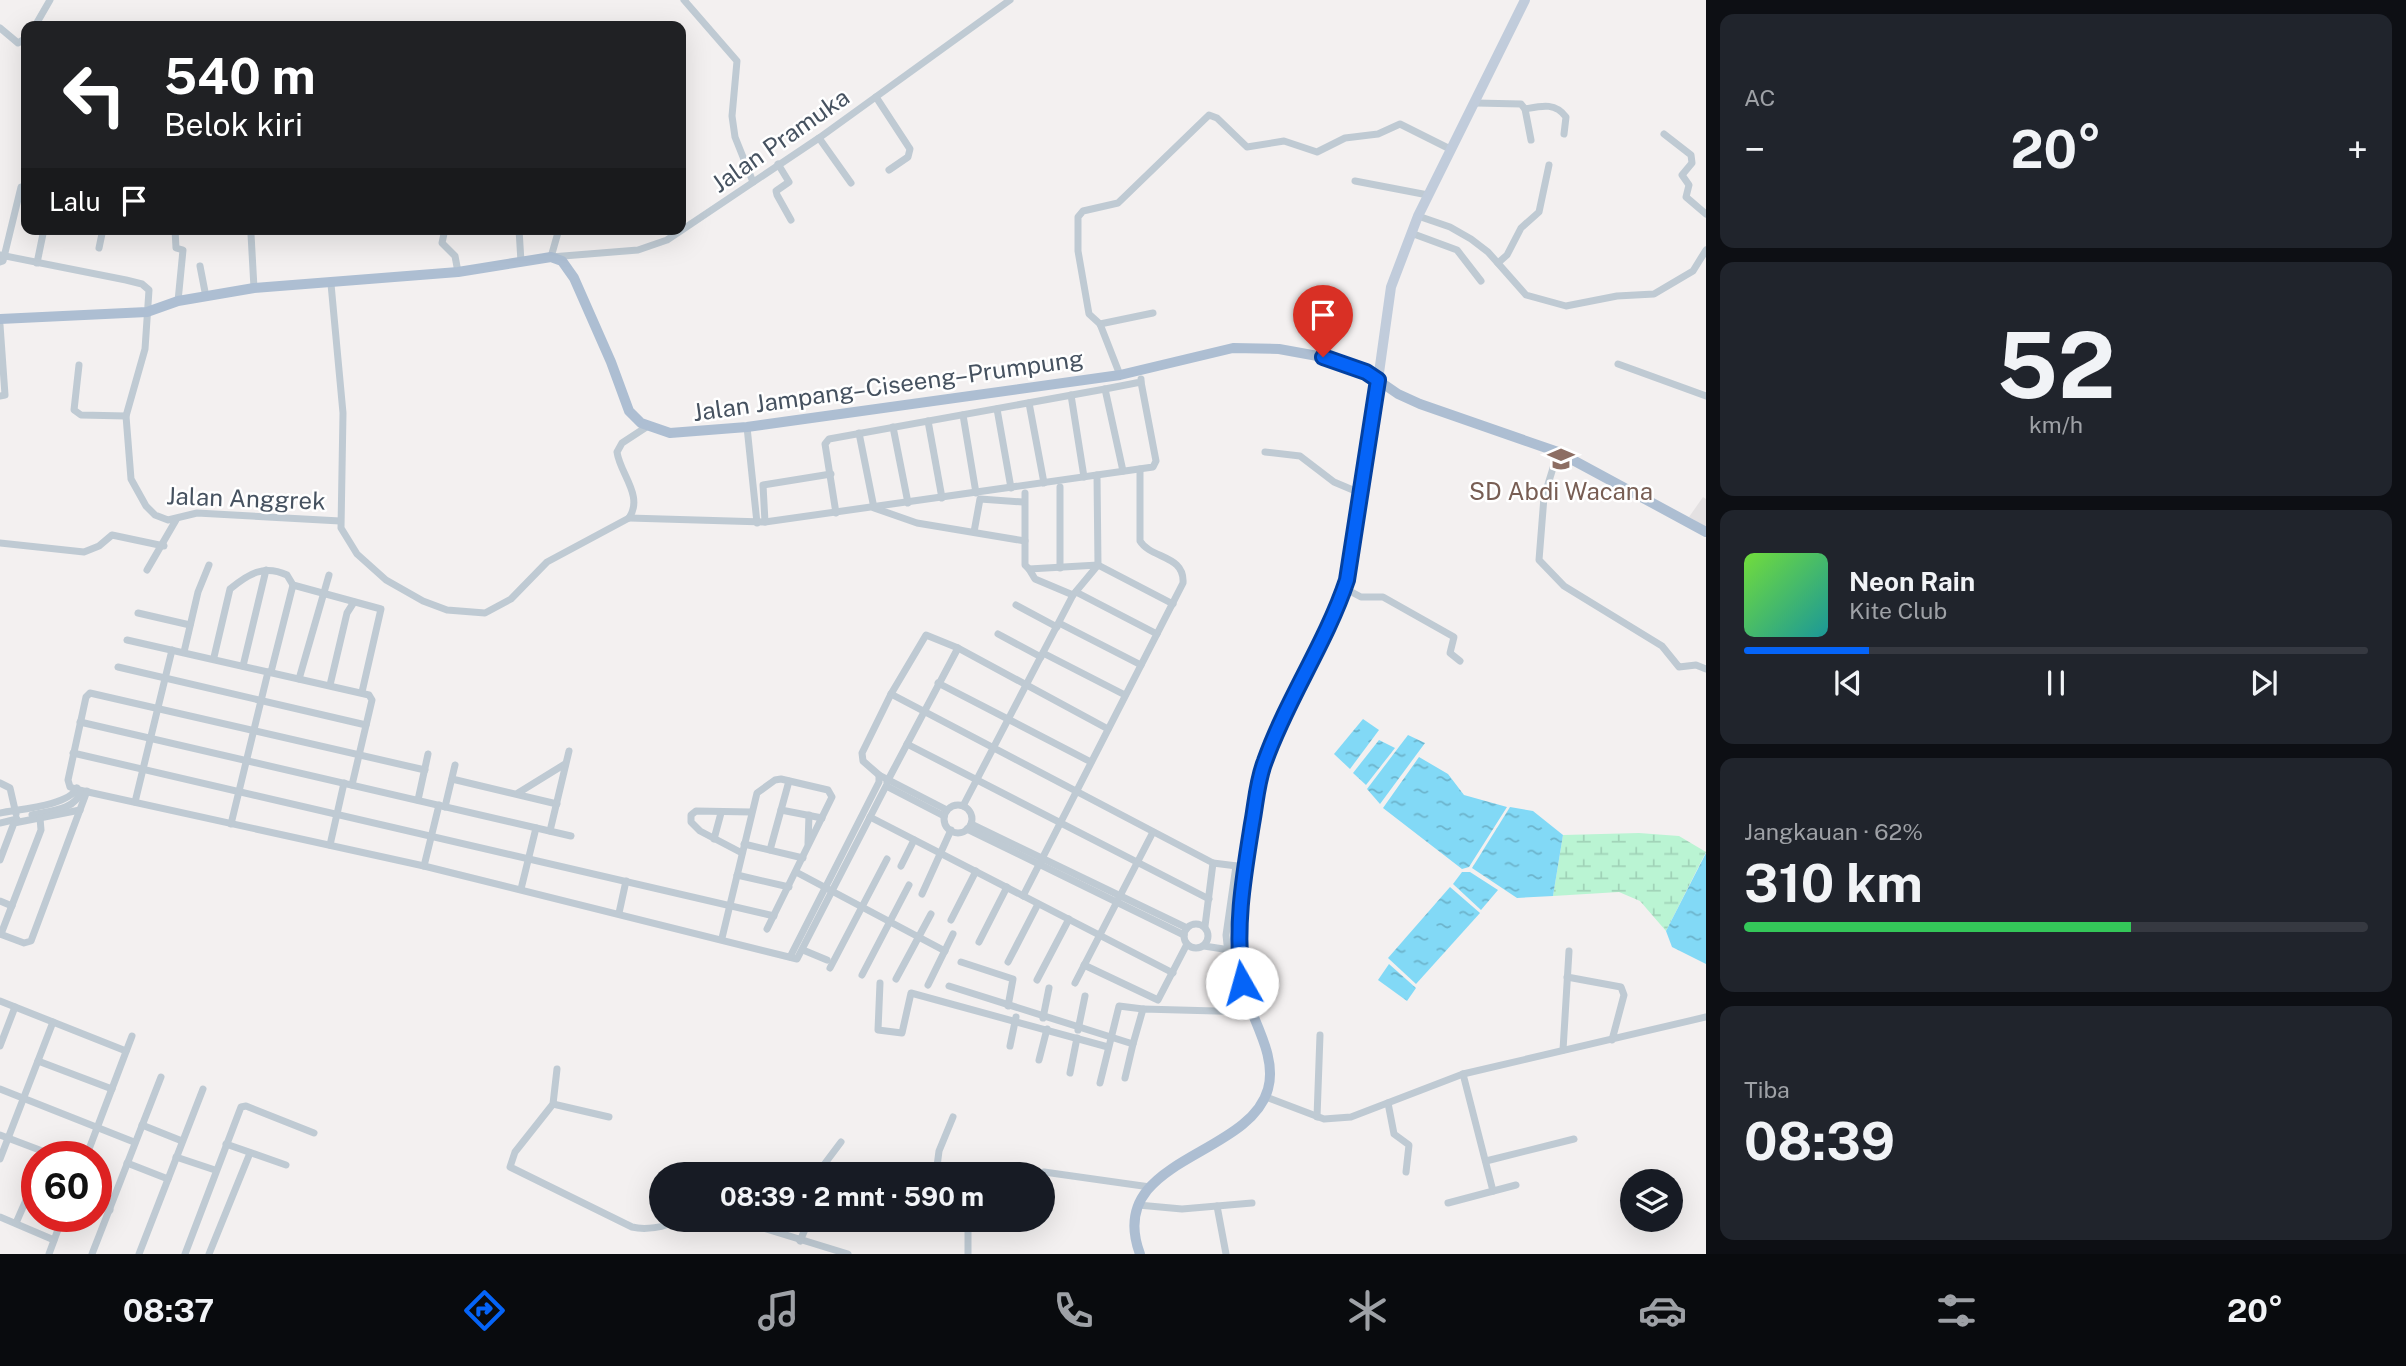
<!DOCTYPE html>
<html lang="id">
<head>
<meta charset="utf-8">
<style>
  body { margin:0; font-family:"Public Sans",sans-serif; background:#20242c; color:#f1f3f6; height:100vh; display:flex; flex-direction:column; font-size:26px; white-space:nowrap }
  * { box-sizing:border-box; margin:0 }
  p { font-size:23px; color:#9ea1a6 }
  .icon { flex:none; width:38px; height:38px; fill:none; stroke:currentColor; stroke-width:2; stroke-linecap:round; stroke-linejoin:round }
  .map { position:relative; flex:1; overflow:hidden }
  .side { display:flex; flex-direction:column; gap:14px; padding:14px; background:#0d0f14; width:700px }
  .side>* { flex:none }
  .banner { position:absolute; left:21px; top:21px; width:665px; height:214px; border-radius:14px; box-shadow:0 7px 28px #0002; background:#202124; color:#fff; overflow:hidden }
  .buttons { position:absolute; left:1620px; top:1169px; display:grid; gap:14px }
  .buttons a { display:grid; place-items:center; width:63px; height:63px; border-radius:50%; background:#171b24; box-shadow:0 7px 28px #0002; font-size:35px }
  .speed { position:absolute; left:21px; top:1141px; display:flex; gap:14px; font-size:35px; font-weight:700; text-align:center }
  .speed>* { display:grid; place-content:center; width:91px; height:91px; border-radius:50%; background:#171b24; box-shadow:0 7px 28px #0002; line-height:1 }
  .speed .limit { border:10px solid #d22; background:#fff; color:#111 }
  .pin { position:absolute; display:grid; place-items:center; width:60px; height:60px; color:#fff; margin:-72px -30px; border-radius:50% 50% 50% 0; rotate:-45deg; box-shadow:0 0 7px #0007 }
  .pin .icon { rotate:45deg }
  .me { position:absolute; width:77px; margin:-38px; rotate:353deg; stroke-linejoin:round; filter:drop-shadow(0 0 5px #0008) }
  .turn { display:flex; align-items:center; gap:24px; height:147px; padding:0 28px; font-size:32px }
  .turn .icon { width:91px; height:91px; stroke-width:2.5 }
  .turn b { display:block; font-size:49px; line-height:60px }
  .then { display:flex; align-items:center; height:66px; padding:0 28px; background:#0003; gap:14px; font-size:26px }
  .big { font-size:52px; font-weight:700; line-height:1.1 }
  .side .widget { flex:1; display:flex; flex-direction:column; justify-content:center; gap:10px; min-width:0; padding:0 24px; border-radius:14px; background:#20242c }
  .side .dial { align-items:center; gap:0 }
  .dial b { font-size:91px; line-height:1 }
  .song { display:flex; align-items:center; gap:21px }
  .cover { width:84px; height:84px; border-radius:10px; background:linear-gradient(135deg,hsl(100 70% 55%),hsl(180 70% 35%)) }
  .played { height:7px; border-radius:4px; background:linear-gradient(90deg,#0564f8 20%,#363941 20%) }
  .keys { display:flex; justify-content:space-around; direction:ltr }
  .heat { display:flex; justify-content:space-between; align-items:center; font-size:38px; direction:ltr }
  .charge { height:10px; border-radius:5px; background:linear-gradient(90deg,#34c759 62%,#363941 0) }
  .trip { position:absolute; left:649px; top:1162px; width:406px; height:70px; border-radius:35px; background:#171b24; box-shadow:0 7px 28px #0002; font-weight:700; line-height:70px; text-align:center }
  .dock { display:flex; height:112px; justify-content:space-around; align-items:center; background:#090b0e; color:#9ea1a6 }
  .dock .icon { width:49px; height:49px }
  .dock .current { color:#0564f8 }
  .dock b { font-size:32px; color:#f1f3f6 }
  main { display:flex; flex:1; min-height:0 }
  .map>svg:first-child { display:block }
</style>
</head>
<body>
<main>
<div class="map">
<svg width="1706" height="1254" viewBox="0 0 1706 1254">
  <defs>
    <pattern id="wetland-marsh" width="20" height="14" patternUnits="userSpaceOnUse" patternTransform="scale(1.75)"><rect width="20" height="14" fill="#baf4d3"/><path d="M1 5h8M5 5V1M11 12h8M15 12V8" fill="none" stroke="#a1d3b8"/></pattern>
    <pattern id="water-ripples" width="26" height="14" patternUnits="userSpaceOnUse" patternTransform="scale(1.75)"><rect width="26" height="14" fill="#82d9f6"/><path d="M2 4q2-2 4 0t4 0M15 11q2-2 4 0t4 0" fill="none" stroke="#6cb3cb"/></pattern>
  </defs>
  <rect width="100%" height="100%" fill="#f3f0f0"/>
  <path fill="#e4e1e2" d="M 1703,497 L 1706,499 L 1706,527 L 1689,517 Z"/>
  <path fill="url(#wetland-marsh)" d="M 1639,833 L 1679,836 L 1706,852 L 1666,931 L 1640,901 L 1619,892 L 1553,896 L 1563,835 Z"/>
  <g fill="url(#water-ripples)">
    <path d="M 1363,719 L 1379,730 L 1350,769 L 1334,754 Z"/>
    <path d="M 1408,735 L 1425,743 L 1380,804 L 1367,789 Z"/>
    <path d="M 1379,740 L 1395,748 L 1366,785 L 1353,773 Z"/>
    <path d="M 1419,757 L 1448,774 L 1464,795 L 1507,807 L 1469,867 L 1462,869 L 1383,808 Z"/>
    <path d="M 1510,807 L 1533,811 L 1563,835 L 1553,896 L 1517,898 L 1472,868 Z"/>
    <path d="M 1706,853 L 1706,964 L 1672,947 L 1666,931 Z"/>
    <path d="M 1462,872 L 1470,872 L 1498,890 L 1481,910 L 1453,884 Z"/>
    <path d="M 1450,887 L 1480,913 L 1416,984 L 1388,958 Z"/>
    <path d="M 1389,964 L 1416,988 L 1407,1001 L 1378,980 Z"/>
  </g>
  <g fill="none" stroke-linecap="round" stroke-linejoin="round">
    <g stroke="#bfcad3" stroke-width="7">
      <path d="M 684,0 L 737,61 L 732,116 L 735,137 L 753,182"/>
      <path d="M 35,26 L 50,0"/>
      <path d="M 0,28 L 18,43 L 26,38"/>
      <path d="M 876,97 L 910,149 L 908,157 L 889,170"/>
      <path d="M 1476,103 L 1521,104 L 1525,109 L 1531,140"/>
      <path d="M 1525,109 C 1541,106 1555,102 1566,117 L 1564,134"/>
      <path d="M 1664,134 L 1691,155 L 1692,163 L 1682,175 L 1689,185 L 1686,197 L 1706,214"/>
      <path d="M 819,138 L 851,183"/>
      <path d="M 778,164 L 789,182 L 776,191 L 777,195 L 791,220"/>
      <path d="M 1355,181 L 1428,195"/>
      <path d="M 1418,216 L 1450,227 L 1471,239 L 1488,252 L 1526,295 L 1566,306 L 1617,296 L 1654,294 L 1693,271 L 1706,250"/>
      <path d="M 175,229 L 176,248 L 183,250 L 178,301"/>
      <path d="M 445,229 L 442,243 L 455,256 L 458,272"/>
      <path d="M 519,229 L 521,262"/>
      <path d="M 559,229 L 551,257 L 638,250 L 667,240 L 819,138 L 1010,0"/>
      <path d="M 1411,233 L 1457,250 L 1481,281"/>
      <path d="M 251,234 L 254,288"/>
      <path d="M 99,248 L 103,229"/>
      <path d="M 0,255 L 126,280 L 142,284 L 149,290 L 145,349 L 126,416 L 131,479 L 146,506 L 155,515 L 168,520 L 197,513 L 340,521"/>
      <path d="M 0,262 L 3,261 L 21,187"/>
      <path d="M 37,263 L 44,229"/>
      <path d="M 1498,263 L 1507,255 L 1521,228 L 1539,212 L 1549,165"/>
      <path d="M 200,266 L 206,297"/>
      <path d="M 331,284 L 343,413 L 341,528 L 357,554 L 386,580 L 423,601 L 447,610 L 485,613 L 511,599 L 547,562 L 629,518 C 644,496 620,474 617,452 L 622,443 L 648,426"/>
      <path d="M 1100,324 L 1153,313"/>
      <path d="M 0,325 L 5,395 L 0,396"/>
      <path d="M 1618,364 L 1706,396"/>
      <path d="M 79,365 L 74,410 L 81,415 L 126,416"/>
      <path d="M 1120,375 L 1100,324 L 1089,314 L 1078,251 L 1078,217 L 1083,211 L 1118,203 L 1209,115 L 1217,118 L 1247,147 L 1284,141 L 1317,152 L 1345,138 L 1378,134 L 1400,124 L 1450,149"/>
      <path d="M 1105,389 L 1123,471"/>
      <path d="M 1071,395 L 1084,477"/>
      <path d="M 1029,403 L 1044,483"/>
      <path d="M 997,409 L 1011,488"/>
      <path d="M 963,415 L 976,493"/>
      <path d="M 928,421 L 942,498"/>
      <path d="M 747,427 L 757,523"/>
      <path d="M 893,427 L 908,503"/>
      <path d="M 859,433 L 874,508 L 917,523 L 1025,541"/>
      <path d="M 1265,452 L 1300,456 L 1334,482 L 1360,493"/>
      <path d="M 1558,452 L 1544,497 L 1539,560 L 1564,586 L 1662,646 L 1679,667 L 1696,665 L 1706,669"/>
      <path d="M 831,474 L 763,485 L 765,522 L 1153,467 L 1156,461 L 1141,382"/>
      <path d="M 1025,493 L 1025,565 L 1029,569 L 1098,565 L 1173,604"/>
      <path d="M 836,513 L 825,444 L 829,439 L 1105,389 L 1141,382 L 1141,379"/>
      <path d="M 629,518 L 765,522"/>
      <path d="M 974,532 L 980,499 L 1023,502"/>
      <path d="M 0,543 L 84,552 L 99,546 L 112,535 L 164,546"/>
      <path d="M 1060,568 L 1060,487"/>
      <path d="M 1029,569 L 1035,579 L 1073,595"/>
      <path d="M 147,570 L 176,520"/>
      <path d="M 1344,588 L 1361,597 L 1383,597 L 1454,637 L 1450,653 L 1460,661"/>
      <path d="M 1076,592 L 1157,634"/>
      <path d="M 1016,605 L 1057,627"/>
      <path d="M 138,613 L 190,625"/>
      <path d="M 1059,623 L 1141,665"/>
      <path d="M 998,634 L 1041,657"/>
      <path d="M 127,640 L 369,695 L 372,700 L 352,785"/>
      <path d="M 184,652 L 198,592 L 209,565"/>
      <path d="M 1043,653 L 1125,695"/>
      <path d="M 214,657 L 230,589 C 248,574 264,564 287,575 L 293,585 L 381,609 L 362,692"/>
      <path d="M 243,666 L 266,570"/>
      <path d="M 118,667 L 366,725"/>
      <path d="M 271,672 L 293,585"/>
      <path d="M 299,679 L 329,575"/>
      <path d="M 938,683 L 1091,762"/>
      <path d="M 330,685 L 347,613 L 354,602"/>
      <path d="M 891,694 L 1213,863 L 1205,926"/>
      <path d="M 80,722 L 571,836"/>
      <path d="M 907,744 L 1209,899"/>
      <path d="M 73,753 L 774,916"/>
      <path d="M 425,770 L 90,693 L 86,697 L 68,780 L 70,787 L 79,790 L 424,866 L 797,959 L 886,786 L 944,816"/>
      <path d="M 879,775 L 863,761 L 862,753 L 891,694 L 926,635 L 958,648 L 1108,729"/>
      <path d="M 452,779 L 557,804"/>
      <path d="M 887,782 L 958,648"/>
      <path d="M 0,783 L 10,788 L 16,814"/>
      <path d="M 518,793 L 565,764"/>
      <path d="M 418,800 L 428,754"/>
      <path d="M 135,802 L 172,650"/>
      <circle cx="958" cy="819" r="14"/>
      <path d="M 963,806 L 1073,595 L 1098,565 L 1097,475"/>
      <path d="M 445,807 L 455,765"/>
      <path d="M 781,810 L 822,818"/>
      <path d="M 0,813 C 19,809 68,806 77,788"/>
      <path d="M 32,815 C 49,811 76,810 81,791"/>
      <path d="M 870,817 L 1173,973"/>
      <path d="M 0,823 L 17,819"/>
      <path d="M 231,824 L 268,672"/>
      <path d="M 971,824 L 1187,928"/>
      <path d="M 967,829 L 1184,935"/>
      <path d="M 550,831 L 569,751"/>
      <path d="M 714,839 L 721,813"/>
      <path d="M 808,843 L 809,815"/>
      <path d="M 744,844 L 803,858"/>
      <path d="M 330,845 L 344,783"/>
      <path d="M 770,850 L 789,781"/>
      <path d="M 742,853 L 700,831 L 691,822 L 691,815 L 696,811 L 751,812"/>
      <path d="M 0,860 L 14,823 L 80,810"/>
      <path d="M 1213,863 L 1237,866"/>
      <path d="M 424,866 L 439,805"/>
      <path d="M 901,866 L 914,840"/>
      <path d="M 1236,866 L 1226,935 L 1232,992 L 1238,997 L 1246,997"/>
      <path d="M 796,872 L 945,951"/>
      <path d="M 737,875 L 789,887"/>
      <path d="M 521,889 L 536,828"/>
      <path d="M 922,894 L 951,830"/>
      <path d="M 1023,896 L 1183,583 C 1185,555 1151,559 1140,541 L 1140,469"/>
      <path d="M 0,901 L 12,906"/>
      <path d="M 619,913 L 626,881"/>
      <path d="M 951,920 L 976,871"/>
      <circle cx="1196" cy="936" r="12"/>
      <path d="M 0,934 L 24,943 L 31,941 L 87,791"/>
      <path d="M 1,934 L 41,830 L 40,818"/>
      <path d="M 722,938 L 757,793 L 775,780 L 781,779 L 828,790 L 832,797 L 767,929"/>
      <path d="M 979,942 L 1007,887"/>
      <path d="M 1204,946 L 1230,950"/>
      <path d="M 803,950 L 827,960"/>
      <path d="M 790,957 L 879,782 L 879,775 L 947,810"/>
      <path d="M 961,962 L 1013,979 L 1008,1006"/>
      <path d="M 1008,962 L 1038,904"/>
      <path d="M 1084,965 L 1158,1000 L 1187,944"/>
      <path d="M 830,968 L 887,859"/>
      <path d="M 862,975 L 909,885"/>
      <path d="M 1567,977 L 1621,987 L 1624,995 L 1612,1040"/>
      <path d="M 896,979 L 931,914"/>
      <path d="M 1037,980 L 1069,919"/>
      <path d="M 880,983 L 878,1030 L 902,1033 L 911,993 L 1108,1047"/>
      <path d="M 1075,983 L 1153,832"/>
      <path d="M 928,985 L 953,934"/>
      <path d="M 949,986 L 1133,1044 L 1143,1009 L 1252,1012"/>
      <path d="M 0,1001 L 126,1051"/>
      <path d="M 1043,1018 L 1049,988"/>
      <path d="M 1078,1030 L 1085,996"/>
      <path d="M 0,1046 L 15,1007"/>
      <path d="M 1010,1046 L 1016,1017"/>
      <path d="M 1563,1050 L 1569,951"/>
      <path d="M 1039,1060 L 1047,1029"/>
      <path d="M 38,1061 L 112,1089"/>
      <path d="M 557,1069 L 553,1104 L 515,1152 L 510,1167 L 632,1227 C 644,1230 666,1228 675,1220"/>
      <path d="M 1070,1073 L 1077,1038"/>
      <path d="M 1463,1074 L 1493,1191"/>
      <path d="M 1125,1078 L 1133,1044"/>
      <path d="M 1100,1083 L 1119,1006 L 1143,1009"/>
      <path d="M 0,1089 L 134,1142"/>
      <path d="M 1266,1097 L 1324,1119 L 1351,1117 L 1463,1074 L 1706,1017"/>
      <path d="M 1388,1103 L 1394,1134 L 1409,1145 L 1406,1172"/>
      <path d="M 553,1104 L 609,1117"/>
      <path d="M 1317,1117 L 1320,1035"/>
      <path d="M 142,1125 L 182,1141"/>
      <path d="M 0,1135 L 58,1157"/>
      <path d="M 226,1144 L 286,1165"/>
      <path d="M 86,1157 L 132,1036"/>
      <path d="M 176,1157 L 215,1170"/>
      <path d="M 0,1159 L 53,1022"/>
      <path d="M 1486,1161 L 1574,1139"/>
      <path d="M 127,1163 L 168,1179"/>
      <path d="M 1044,1172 L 1150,1187"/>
      <path d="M 817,1174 L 841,1142"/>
      <path d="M 936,1174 L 939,1151 L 953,1117"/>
      <path d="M 1448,1203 L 1516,1185"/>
      <path d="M 96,1204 L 110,1210"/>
      <path d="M 1138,1205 L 1182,1209 L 1252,1203"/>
      <path d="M 1217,1206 L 1226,1254"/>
      <path d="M 0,1217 L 54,1240"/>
      <path d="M 737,1220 L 848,1254"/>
      <path d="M 968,1220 L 968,1254"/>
      <path d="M 16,1223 L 37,1175"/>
      <path d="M 800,1241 L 809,1220"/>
      <path d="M 49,1254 L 63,1216"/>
      <path d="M 92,1254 L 161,1077"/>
      <path d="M 139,1254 L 203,1089"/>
      <path d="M 185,1254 L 241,1107 L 246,1106 L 314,1133"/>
      <path d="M 209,1254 L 250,1153"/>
    </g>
    <path stroke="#c1ccdb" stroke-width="10" d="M 1378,380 L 1391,287 L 1418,216 L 1525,0"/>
    <g stroke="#adbed2" stroke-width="10">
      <path d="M 0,319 L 147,312 L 178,301 L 254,288 L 458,272 L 551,257 L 562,261 L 574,278 L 611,362 L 629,411 L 641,423 L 670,433 L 747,427 L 1120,375 L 1233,348 L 1279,349 L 1323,357 L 1366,372 L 1398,394 L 1420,404 L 1558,452 L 1706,532"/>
      <path d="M 1140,1254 C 1104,1158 1249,1158 1268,1089 C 1278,1054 1249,1016 1242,983 C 1237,955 1236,926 1240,898 C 1246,854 1250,805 1264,763 C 1284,701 1326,646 1345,584 C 1354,556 1356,525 1360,495 C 1365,457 1372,419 1378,380"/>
    </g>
  </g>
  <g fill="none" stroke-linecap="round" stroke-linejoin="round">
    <g stroke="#0341a1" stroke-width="18">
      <path id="route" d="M 1242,983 C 1235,926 1243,880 1252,824 C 1256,803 1257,781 1265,761 C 1287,699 1326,643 1347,580 L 1378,380 L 1366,372 L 1323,357"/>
    </g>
    <use href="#route" stroke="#0564f8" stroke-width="12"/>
  </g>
  <defs>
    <g id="school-bare" transform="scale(2.1)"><path d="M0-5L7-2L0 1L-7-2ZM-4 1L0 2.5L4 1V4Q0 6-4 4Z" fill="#8d6e63" stroke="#fff" stroke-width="2.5" paint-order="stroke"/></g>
  </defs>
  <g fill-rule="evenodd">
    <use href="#school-bare" x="1561" y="459"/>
  </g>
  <g text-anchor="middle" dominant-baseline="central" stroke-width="5" stroke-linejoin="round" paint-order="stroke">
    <g font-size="24" fill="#465260" stroke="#fff">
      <text transform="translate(780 140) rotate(-35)">Jalan Pramuka</text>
      <text transform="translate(888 385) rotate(-8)">Jalan Jampang–Ciseeng–Prumpung</text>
      <text transform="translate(246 498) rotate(2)">Jalan Anggrek</text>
    </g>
    <g font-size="24" fill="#785e54" stroke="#fff">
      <text x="1561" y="491">SD Abdi Wacana</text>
    </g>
  </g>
</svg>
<div class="buttons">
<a><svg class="icon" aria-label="layers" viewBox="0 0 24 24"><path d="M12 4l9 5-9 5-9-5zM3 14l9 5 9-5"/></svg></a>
</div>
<div class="speed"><div class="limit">60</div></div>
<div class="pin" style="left:1323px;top:357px;background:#d93025"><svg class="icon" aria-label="arrive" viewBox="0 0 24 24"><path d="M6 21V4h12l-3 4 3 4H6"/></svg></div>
<svg class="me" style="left:1242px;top:983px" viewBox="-20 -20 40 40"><circle r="19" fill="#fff"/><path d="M0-13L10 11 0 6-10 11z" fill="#0564f8"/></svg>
<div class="trip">08:39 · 2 mnt · 590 m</div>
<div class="banner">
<div class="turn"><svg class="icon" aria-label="left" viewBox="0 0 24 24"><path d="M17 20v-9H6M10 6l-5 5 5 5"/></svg><div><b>540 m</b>Belok kiri</div></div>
<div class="then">Lalu<svg class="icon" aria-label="arrive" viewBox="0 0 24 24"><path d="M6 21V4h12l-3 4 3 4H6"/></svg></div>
</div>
</div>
<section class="side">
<div class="widget"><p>AC</p>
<div class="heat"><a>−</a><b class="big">20°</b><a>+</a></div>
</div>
<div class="widget dial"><b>52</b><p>km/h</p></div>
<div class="widget">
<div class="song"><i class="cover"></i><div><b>Neon Rain</b><p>Kite Club</p></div></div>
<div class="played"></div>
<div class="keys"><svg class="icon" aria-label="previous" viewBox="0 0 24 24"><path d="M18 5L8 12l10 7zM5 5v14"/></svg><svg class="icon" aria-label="pause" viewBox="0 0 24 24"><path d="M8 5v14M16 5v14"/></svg><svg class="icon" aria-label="next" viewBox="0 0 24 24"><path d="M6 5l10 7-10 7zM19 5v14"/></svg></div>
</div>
<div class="widget"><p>Jangkauan · 62%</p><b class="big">310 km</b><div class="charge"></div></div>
<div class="widget"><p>Tiba</p><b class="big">08:39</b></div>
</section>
</main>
<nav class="dock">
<b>08:37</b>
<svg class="icon current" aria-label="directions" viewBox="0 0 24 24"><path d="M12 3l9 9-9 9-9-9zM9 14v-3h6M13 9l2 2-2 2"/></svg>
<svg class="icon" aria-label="music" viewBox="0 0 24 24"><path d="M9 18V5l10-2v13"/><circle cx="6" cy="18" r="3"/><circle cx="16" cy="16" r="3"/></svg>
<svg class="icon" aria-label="phone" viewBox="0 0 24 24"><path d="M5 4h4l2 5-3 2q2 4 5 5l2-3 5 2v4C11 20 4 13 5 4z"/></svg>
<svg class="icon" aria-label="climate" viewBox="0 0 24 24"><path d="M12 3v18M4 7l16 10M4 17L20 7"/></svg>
<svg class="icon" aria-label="car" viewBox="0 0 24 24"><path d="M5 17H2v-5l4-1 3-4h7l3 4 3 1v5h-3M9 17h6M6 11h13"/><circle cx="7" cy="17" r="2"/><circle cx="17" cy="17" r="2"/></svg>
<svg class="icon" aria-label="filters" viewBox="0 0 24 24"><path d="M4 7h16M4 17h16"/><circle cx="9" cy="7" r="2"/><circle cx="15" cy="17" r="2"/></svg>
<b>20°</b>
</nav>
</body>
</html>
